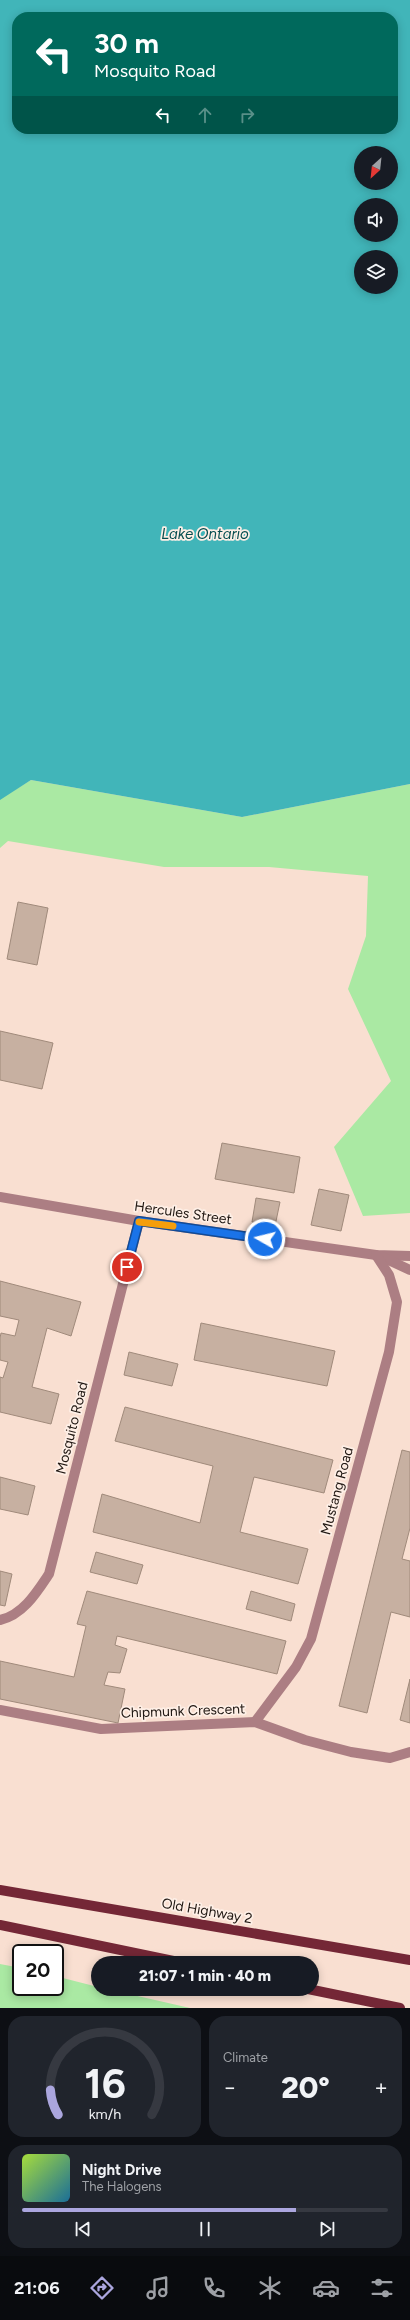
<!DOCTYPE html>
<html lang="en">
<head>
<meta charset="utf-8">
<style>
  body { margin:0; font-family:Figtree,sans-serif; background:#20242c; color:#f1f3f6; height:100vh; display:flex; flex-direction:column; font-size:15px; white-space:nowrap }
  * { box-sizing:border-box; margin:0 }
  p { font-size:13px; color:#9ea1a6 }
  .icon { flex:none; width:22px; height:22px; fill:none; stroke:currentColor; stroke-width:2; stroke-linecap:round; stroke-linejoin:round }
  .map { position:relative; height:2008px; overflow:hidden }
  .panel { display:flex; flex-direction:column; gap:8px; padding:8px; background:#0d0f14; flex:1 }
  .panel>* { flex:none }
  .top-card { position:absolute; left:12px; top:12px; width:386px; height:122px; border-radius:16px; box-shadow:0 2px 10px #0003; background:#00695c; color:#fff; overflow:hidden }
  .needle { width:26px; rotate:207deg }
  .fabs { position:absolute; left:354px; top:146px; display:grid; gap:8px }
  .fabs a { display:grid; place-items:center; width:44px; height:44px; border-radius:50%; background:#171b24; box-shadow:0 2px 10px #0003; font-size:20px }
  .speed { position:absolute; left:12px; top:1944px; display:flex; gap:8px; font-size:20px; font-weight:700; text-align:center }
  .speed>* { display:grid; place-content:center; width:52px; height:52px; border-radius:50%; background:#171b24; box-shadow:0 2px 10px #0003; line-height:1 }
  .speed .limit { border:2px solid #111; border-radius:6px; background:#fff; color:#111 }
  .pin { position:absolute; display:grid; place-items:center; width:34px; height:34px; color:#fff; margin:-17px; border:2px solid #fff; border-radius:50%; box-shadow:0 1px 4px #0007 }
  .me { position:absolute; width:44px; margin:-22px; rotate:278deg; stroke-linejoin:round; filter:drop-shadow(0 0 3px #0008) }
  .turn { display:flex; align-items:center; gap:14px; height:84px; padding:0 16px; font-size:18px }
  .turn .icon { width:52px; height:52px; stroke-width:2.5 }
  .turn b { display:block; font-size:28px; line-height:34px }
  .lanes { display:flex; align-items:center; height:38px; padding:0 16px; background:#0003; justify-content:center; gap:20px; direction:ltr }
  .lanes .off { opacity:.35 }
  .big { font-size:30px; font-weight:800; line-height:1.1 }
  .panel .widget { flex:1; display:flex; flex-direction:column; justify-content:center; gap:6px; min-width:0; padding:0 14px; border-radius:16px; background:#20242c }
  .panel .dial { align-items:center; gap:0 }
  .dial svg { height:104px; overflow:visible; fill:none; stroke:#363941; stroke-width:7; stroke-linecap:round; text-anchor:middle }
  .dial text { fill:#f1f3f6; stroke:none }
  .song { display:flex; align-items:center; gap:12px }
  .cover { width:48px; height:48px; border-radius:6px; background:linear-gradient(135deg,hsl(80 70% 55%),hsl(200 70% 35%)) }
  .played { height:4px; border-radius:2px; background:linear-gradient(90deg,#aba6de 75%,#363941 75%) }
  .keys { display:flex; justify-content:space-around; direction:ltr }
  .heat { display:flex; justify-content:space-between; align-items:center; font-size:22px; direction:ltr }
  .panel .tiles { flex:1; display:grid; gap:8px; grid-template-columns:1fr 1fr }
  .widget:last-child { grid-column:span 2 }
  .trip { position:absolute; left:91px; top:1956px; width:228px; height:40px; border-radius:20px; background:#171b24; box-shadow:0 2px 10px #0003; font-weight:800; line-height:40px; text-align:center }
  .tab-bar { display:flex; height:64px; justify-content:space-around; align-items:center; background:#090b0e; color:#9ea1a6 }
  .tab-bar .icon { width:28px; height:28px }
  .tab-bar .on { color:#aba6de }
  .tab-bar b { font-size:18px; color:#f1f3f6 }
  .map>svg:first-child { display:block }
</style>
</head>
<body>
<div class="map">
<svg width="410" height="2008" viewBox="0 0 410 2008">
  <rect width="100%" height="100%" fill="#f9dfd1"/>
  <g fill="#aae9a3">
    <path d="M 31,780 L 242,817 L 410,784 L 410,1213 L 363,1216 L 334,1147 L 391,1081 L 348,989 L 366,936 L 368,876 L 269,867 L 164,867 L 8,841 L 0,848 L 0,799 Z"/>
    <path d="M 0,1964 L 21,1968 L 21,1987 L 55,1987 L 55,1976 L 98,1987 L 98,1989 L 107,1989 L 190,2008 L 0,2008 Z"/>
  </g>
  <path fill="#41b5b9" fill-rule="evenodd" d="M 0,0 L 410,0 L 410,784 L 242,817 L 31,780 L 0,800 ZM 17,17 L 393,17 L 393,129 L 17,129 ZM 361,153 L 391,153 L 391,183 L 361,183 ZM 361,205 L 391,205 L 391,235 L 361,235 ZM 361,257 L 391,257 L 391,287 L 361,287 Z"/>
  <g fill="#c7b0a1" stroke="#a08a7b">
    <path d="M 18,902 L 48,908 L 37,965 L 7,959 Z"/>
    <path d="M 0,1031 L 53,1043 L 42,1089 L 0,1080 Z"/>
    <path d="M 222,1143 L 300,1157 L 294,1193 L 215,1179 Z"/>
    <path d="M 319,1189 L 349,1195 L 341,1231 L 311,1225 Z"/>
    <path d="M 256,1198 L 280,1202 L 275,1226 L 252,1222 Z"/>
    <path d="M 0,1281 L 81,1302 L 71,1336 L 47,1328 L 32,1387 L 59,1394 L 51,1424 L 0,1412 L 0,1377 L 3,1378 L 8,1362 L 0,1360 L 0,1338 L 1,1333 L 15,1336 L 19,1320 L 0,1316 Z"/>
    <path d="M 201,1323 L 335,1351 L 327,1386 L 194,1360 Z"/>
    <path d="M 129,1352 L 178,1364 L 172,1386 L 124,1375 Z"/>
    <path d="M 125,1407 L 333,1460 L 324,1493 L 254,1477 L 240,1532 L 308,1549 L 298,1584 L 93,1532 L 102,1494 L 200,1523 L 213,1466 L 115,1441 Z"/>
    <path d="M 402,1450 L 410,1452 L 410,1528 L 402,1559 L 410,1561 L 410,1617 L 391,1612 L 367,1713 L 339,1706 Z"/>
    <path d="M 0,1477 L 35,1486 L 28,1515 L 0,1509 Z"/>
    <path d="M 96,1552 L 143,1565 L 137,1584 L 90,1572 Z"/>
    <path d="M 0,1571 L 12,1574 L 5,1606 L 0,1605 Z"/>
    <path d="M 87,1591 L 286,1641 L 277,1674 L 117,1636 L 115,1645 L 127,1649 L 120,1673 L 108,1672 L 104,1685 L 125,1689 L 118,1723 L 0,1699 L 0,1661 L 74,1677 L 86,1626 L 77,1624 Z"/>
    <path d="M 251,1591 L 295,1604 L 291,1621 L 246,1609 Z"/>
    <path d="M 410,1679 L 410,1723 L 400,1720 Z"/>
  </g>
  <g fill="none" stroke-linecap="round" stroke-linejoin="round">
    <g stroke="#ac7e83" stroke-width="10">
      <path d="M 0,1197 L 139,1221 L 376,1255 L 410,1256"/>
      <path d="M 380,1256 L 410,1270"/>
      <path d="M 0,1620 C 23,1615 37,1592 49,1574 L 139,1221"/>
      <path d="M 0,1710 L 101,1729 L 255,1722 L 305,1740 L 351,1752 L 390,1758 L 410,1752"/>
      <path d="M 255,1722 L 296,1667 L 311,1639 L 389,1352 L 397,1302 L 389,1275 L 376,1255"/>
    </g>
    <g stroke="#742736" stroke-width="10">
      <path d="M 0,1890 L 410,1960"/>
      <path d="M 0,1925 L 183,1963"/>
      <path d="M 308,1989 L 400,2008"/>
    </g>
  </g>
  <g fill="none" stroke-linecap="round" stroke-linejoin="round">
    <g stroke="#114b97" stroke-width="10">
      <path id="route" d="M 127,1267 L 139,1221 L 265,1239"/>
    </g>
    <use href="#route" stroke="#1a73e8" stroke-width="7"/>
    <path stroke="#f59e0b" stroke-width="7" d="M 139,1222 L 173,1226"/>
  </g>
  <g text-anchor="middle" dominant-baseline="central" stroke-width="3.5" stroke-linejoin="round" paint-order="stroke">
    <g font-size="14" fill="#201712" stroke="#feefe6">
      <text transform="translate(183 1213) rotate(8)">Hercules Street</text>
      <text transform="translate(72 1428) rotate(-76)">Mosquito Road</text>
      <text transform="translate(337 1491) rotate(-75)">Mustang Road</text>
      <text transform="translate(183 1711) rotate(-2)">Chipmunk Crescent</text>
      <text transform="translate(207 1911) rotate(10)">Old Highway 2</text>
    </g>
    <g font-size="15" font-style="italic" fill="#054d4f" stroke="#feefe6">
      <text x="205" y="534">Lake Ontario</text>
    </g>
  </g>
</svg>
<div class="fabs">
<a><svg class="needle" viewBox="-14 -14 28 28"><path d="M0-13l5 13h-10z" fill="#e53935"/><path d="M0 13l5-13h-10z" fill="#9ea1a6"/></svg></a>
<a><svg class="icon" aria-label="sound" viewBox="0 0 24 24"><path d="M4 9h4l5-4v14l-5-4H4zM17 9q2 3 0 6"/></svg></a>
<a><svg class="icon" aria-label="layers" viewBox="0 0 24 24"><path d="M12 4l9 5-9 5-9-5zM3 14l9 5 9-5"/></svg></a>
</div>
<div class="speed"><div class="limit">20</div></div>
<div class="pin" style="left:127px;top:1267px;background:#d93025"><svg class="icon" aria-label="arrive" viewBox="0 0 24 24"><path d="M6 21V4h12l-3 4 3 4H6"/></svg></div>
<svg class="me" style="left:265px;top:1239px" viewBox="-20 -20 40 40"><circle r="17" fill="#1a73e8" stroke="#fff" stroke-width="3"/><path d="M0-11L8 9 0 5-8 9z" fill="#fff"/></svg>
<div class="trip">21:07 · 1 min · 40 m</div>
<div class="top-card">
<div class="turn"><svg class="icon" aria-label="left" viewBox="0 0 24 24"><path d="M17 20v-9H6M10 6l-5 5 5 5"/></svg><div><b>30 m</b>Mosquito Road</div></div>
<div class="lanes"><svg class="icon" aria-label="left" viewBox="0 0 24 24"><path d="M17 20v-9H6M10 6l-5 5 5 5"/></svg><svg class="icon off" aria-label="ahead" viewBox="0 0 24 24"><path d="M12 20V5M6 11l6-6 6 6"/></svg><svg class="icon off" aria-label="right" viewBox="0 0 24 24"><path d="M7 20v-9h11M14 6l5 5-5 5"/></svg></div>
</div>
</div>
<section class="panel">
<div class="tiles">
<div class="widget dial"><svg viewBox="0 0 100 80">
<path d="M14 69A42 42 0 1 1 86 69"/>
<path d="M14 69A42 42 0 0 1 8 50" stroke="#aba6de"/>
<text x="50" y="56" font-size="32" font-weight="700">16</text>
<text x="50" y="72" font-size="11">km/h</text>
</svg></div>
<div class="widget"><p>Climate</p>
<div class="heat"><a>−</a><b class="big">20°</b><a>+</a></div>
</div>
<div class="widget">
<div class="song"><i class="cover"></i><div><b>Night Drive</b><p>The Halogens</p></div></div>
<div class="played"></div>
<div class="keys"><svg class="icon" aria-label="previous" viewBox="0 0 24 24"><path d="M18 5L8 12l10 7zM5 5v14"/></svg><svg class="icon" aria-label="pause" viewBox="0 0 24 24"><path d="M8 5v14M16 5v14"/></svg><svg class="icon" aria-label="next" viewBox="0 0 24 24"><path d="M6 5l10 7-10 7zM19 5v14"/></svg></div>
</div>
</div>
</section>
<nav class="tab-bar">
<b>21:06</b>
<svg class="icon on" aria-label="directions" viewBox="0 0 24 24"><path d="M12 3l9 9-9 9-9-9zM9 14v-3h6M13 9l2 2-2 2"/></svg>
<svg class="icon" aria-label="music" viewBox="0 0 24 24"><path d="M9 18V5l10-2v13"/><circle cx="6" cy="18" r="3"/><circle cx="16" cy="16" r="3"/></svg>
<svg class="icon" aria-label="phone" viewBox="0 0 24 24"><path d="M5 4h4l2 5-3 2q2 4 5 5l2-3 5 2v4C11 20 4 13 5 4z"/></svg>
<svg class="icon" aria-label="climate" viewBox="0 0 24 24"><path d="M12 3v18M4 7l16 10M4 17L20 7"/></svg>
<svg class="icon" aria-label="car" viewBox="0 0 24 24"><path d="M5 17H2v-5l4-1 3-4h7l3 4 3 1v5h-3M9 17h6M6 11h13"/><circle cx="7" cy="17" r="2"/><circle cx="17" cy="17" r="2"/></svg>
<svg class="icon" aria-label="filters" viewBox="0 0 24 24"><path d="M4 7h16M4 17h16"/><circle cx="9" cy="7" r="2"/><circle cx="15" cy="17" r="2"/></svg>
</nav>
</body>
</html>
